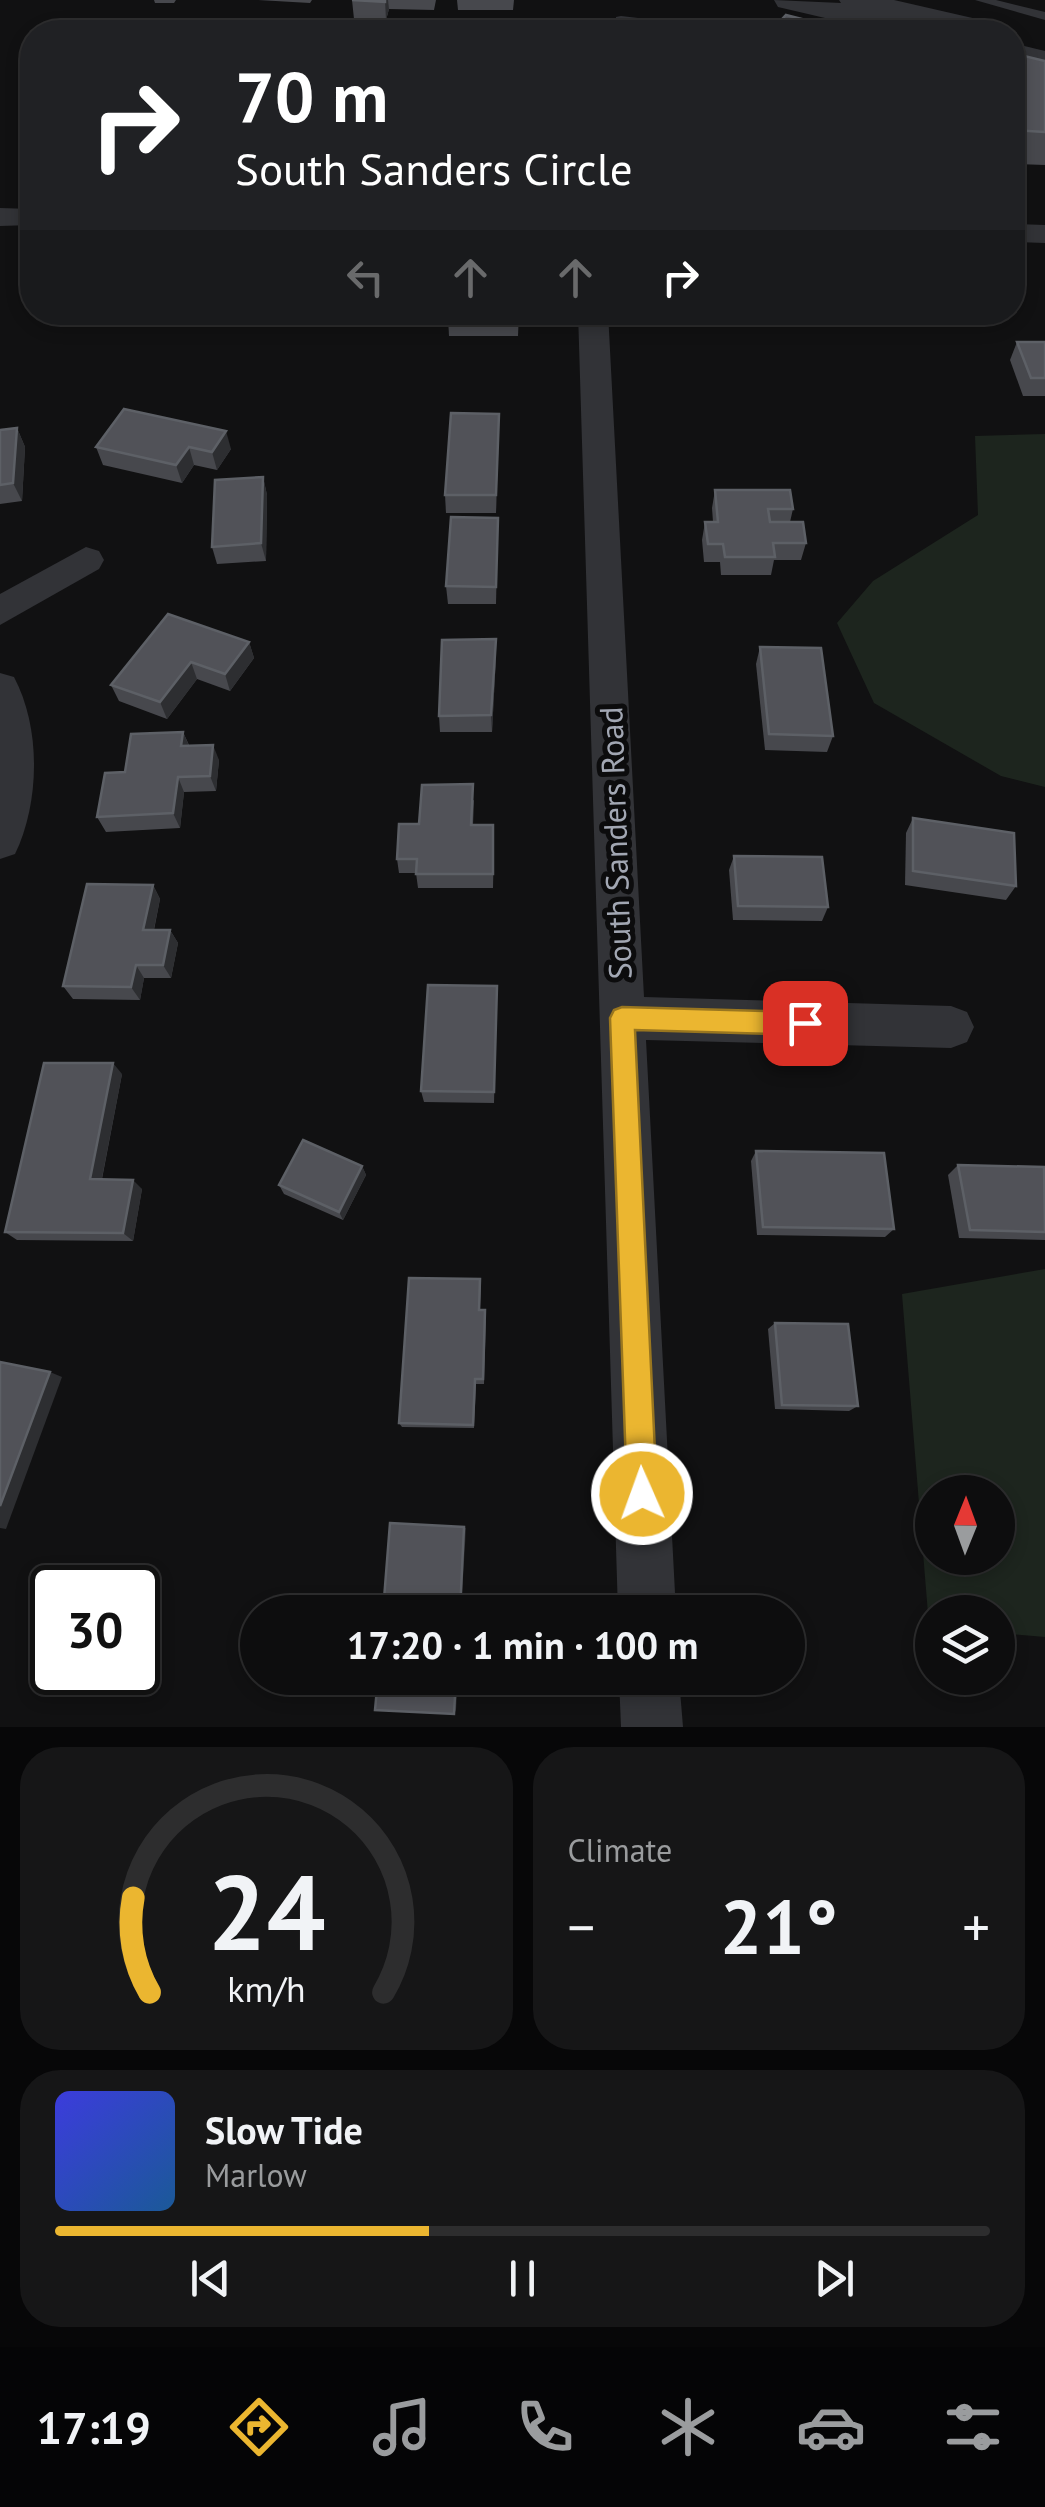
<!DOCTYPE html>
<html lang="en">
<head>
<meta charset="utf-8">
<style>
  body { margin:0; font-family:"PT Sans",sans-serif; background:#161617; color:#f1f3f6; height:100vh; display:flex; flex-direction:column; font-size:38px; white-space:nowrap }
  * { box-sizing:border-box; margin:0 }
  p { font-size:32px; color:#9a9c9e }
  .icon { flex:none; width:55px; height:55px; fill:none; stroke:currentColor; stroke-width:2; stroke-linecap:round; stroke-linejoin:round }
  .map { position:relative; height:1727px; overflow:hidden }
  .side { display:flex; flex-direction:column; gap:20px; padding:20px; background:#070708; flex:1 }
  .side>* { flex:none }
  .top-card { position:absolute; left:20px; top:20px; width:1005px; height:305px; border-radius:40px; box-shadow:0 5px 15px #0003,0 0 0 2px #2d2d2e; background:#202124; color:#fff; overflow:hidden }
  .needle { width:65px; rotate:1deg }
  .controls { position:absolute; left:915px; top:1475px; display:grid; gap:20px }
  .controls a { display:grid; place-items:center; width:100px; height:100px; border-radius:50%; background:#0d0d0e; box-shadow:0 5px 15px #0003,0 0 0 2px #2d2d2e; font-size:50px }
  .speed { position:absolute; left:30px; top:1565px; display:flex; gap:20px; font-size:50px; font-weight:700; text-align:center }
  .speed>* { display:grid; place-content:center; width:130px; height:130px; border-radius:50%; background:#0d0d0e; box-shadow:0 5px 15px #0003,0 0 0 2px #2d2d2e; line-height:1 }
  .speed .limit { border:5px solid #111; border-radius:15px; background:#fff; color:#111 }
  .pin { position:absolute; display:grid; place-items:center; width:85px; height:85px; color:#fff; margin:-42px; border-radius:20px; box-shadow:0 5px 15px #0006 }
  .me { position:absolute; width:110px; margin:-55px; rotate:358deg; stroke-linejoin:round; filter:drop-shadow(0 0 8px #0008) }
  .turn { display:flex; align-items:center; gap:35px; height:210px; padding:0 50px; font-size:45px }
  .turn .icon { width:130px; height:130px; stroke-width:2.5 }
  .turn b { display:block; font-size:70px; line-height:85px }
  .lanes { display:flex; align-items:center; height:95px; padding:0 50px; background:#0003; justify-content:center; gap:50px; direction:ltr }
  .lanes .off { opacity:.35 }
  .big { font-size:75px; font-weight:700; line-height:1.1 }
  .side .tile { flex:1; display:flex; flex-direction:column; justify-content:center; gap:15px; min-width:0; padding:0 35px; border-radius:40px; background:#161617 }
  .side .dial { align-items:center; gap:0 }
  .dial svg { height:260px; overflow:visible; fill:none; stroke:#2d2d2e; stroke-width:7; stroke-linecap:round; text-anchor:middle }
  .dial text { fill:#f1f3f6; stroke:none }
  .song { display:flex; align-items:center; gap:30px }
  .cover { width:120px; height:120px; border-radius:15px; background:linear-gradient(135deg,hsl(240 70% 55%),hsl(210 70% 35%)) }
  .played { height:10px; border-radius:5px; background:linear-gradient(90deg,#ebb630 40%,#2d2d2e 40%) }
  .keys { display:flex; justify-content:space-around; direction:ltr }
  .heat { display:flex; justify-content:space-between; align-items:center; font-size:55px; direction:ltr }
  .side .tiles { flex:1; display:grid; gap:20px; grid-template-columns:1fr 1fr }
  .tile:last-child { grid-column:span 2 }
  .trip { position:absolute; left:240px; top:1595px; width:565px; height:100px; border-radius:50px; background:#0d0d0e; box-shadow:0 5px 15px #0003,0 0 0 2px #2d2d2e; font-weight:700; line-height:100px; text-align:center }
  .tab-bar { display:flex; height:160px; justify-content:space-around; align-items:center; background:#050506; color:#9a9c9e }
  .tab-bar .icon { width:70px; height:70px }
  .tab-bar .on { color:#ebb630 }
  .tab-bar b { font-size:45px; color:#f1f3f6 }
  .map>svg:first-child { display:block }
</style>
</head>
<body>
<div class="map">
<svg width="1045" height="1727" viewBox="0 0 1045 1727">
  <rect width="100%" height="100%" fill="#111112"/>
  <g fill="#1d251e" fill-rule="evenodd">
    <path d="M 1045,434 L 1045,787 L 1001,776 L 874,703 L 837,623 L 873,581 L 978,515 L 975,436 Z"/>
    <path d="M 1045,1269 L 1045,1637 L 998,1633 L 998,1612 L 932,1612 L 932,1627 L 929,1626 L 902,1294 ZM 932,1492 L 998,1492 L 998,1558 L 932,1558 Z"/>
  </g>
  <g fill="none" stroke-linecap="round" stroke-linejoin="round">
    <g fill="#323337" fill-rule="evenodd">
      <path d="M 975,0 L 996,0 L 1045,12 L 1045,20 Z"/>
      <path d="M 920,12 L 926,16 L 913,32 L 900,32 Z"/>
      <path d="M 621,16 L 724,28 L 730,32 L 695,32 L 616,23 L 616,17 Z"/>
    </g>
    <g fill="#323337" fill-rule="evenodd">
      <path d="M 0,208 L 32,209 L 32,225 L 0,226 Z"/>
      <path d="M 1012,224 L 1045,225 L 1045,243 L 1012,242 Z"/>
      <path d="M 578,312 L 608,312 L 644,997 L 951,1006 L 967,1012 L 974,1027 L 967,1042 L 951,1048 L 646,1040 L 676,1612 L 618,1612 Z"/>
      <path d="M 86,547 L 99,551 L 104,560 L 99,569 L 0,625 L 0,594 Z"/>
      <path d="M 0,673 L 14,677 C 41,728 40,802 15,854 L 0,859 Z"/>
      <path d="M 619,1678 L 679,1678 L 683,1727 L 621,1727 Z"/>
    </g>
    <g fill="#323337" fill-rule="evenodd">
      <path d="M 774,0 L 841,3 L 839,0 L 894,0 L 1003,25 L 1008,32 L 954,32 L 902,21 L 905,24 L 900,31 L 885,32 L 778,7 Z"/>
      <path d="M 1012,43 L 1045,51 L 1045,71 L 1012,63 Z"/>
    </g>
  </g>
  <g fill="#47484d">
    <path d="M 154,0 L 176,0 L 174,3 L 155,3 Z"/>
    <path d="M 258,0 L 312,0 L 310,3 Z"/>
    <path d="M 352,0 L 436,0 L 434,10 L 389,9 L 386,20 L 354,19 Z"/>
    <path d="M 457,0 L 514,0 L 513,10 L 458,10 Z"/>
    <path d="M 1012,53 L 1045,61 L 1045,165 L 1012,164 Z"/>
    <path d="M 519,312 L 518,336 L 449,336 L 448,317 Z"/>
    <path d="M 1017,342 L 1045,342 L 1045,396 L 1023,396 L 1010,360 Z"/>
    <path d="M 124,409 L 231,449 L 217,470 L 194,465 L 182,483 L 103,465 L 96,447 Z"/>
    <path d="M 499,414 L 496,513 L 446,513 L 445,495 Z"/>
    <path d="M 17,428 L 25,447 L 22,501 L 0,504 L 0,430 Z"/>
    <path d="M 263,477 L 267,495 L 266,561 L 217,564 L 212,547 Z"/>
    <path d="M 715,490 L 793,509 L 790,522 L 806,543 L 801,560 L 774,560 L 771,575 L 721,575 L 720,562 L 704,562 L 702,540 L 705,522 L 713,522 L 712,508 Z"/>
    <path d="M 498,518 L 496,604 L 448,604 L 446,586 Z"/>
    <path d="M 249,642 L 254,658 L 230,691 L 197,679 L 167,719 L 119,701 L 111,685 Z"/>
    <path d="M 760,647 L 833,736 L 827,752 L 765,750 L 756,664 Z"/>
    <path d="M 496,656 L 492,732 L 440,732 L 439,716 Z"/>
    <path d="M 183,732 L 189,745 L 219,760 L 216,791 L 184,792 L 180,828 L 106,832 L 97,817 L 125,772 Z"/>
    <path d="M 474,800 L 473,825 L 494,840 L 493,888 L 418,888 L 416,873 L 399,873 L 397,859 L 419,824 Z"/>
    <path d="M 913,818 L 1016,886 L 1006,900 L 905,885 L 906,833 Z"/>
    <path d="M 734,856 L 828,907 L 822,921 L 733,920 L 729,870 Z"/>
    <path d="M 153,885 L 160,899 L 154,930 L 170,930 L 178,943 L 171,978 L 144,978 L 140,1000 L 73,999 L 63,986 Z"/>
    <path d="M 497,986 L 494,1103 L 424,1102 L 421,1091 Z"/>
    <path d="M 122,1074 L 102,1179 L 142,1189 L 133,1241 L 17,1240 L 5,1232 Z"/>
    <path d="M 756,1151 L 894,1229 L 885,1237 L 757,1235 L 751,1161 Z"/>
    <path d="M 958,1165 L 1045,1171 L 1045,1240 L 959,1238 L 948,1175 Z"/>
    <path d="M 362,1166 L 366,1175 L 343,1220 L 284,1194 L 279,1185 Z"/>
    <path d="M 481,1286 L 480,1310 L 485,1310 L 486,1316 L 484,1384 L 476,1384 L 474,1428 L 402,1427 L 399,1423 Z"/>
    <path d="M 775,1323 L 858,1406 L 849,1411 L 775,1409 L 768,1329 Z"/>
  </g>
  <g fill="#2d2e31">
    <path d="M 385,0 L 388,0 L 389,9 L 386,20 Z"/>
    <path d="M 499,414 L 499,432 L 496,513 L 496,495 Z"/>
    <path d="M 17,428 L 25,447 L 22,501 L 13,483 Z"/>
    <path d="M 226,431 L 231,449 L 217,470 L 212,452 Z"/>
    <path d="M 189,447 L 194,465 L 182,483 L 176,465 Z"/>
    <path d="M 263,477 L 267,495 L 266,561 L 261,543 Z"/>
    <path d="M 496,639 L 496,656 L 492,732 L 491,715 Z"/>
    <path d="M 249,642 L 254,658 L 230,691 L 225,674 Z"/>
    <path d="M 191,662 L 197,679 L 167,719 L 160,702 Z"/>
    <path d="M 183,732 L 190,748 L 181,746 Z"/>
    <path d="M 213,745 L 219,760 L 216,791 L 210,776 Z"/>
    <path d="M 178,777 L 184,792 L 180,828 L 173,813 Z"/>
    <path d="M 153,885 L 160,899 L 151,943 L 143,930 Z"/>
    <path d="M 170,930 L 178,943 L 171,978 L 163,965 Z"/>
    <path d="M 136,965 L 144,978 L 140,1000 L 131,987 Z"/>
    <path d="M 113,1063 L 122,1074 L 100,1188 L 90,1179 Z"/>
    <path d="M 362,1166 L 366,1175 L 343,1220 L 339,1212 Z"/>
    <path d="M 133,1180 L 142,1189 L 133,1241 L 123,1233 Z"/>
    <path d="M 50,1372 L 62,1377 L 6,1529 L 0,1528 L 0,1506 Z"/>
    <path d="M 464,1527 L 466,1528 L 461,1612 L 460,1612 Z"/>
    <path d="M 456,1678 L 458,1678 L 456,1710 L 454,1714 Z"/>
  </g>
  <g fill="#515258" stroke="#5d6066" stroke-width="2.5">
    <path d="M 352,0 L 385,0 L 385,2 Z"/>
    <path d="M 786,15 L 849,31 L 859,20 L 887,27 L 882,32 L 770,32 Z"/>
    <path d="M 1012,53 L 1045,61 L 1045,132 L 1012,130 Z"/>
    <path d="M 448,312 L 518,312 L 518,318 L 448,317 Z"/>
    <path d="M 1017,342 L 1045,342 L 1045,378 L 1031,378 Z"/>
    <path d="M 124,409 L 226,431 L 212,452 L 189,447 L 176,465 L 96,447 Z"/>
    <path d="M 451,413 L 499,414 L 496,495 L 445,495 Z"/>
    <path d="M 17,428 L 13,483 L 0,485 L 0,430 Z"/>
    <path d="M 263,477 L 261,543 L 212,547 L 215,480 Z"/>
    <path d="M 715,490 L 790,490 L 793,509 L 768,509 L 770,522 L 803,522 L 806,543 L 773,543 L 775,557 L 725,557 L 723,544 L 708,544 L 705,522 L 718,522 Z"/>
    <path d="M 451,517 L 498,518 L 496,587 L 446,586 Z"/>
    <path d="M 168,614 L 249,642 L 225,674 L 191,662 L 160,702 L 111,685 Z"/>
    <path d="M 496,639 L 491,715 L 439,716 L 442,640 Z"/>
    <path d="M 760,647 L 821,648 L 833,736 L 769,734 Z"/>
    <path d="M 183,732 L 181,746 L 213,745 L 210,776 L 178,777 L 173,813 L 97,817 L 105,773 L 125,772 L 131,734 Z"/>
    <path d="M 473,784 L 471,825 L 493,825 L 493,874 L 416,874 L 417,859 L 397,859 L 399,824 L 419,824 L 422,785 Z"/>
    <path d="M 913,818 L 1014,833 L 1016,886 L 913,871 Z"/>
    <path d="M 734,856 L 822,857 L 828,907 L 738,906 Z"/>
    <path d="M 87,884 L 153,885 L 143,930 L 170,930 L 163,965 L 136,965 L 131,987 L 63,986 Z"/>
    <path d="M 428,985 L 497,986 L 494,1092 L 421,1091 Z"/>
    <path d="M 44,1063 L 113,1063 L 90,1179 L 133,1180 L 123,1233 L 5,1232 Z"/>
    <path d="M 303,1140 L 362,1166 L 339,1212 L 279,1185 Z"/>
    <path d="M 756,1151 L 884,1153 L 894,1229 L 763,1227 Z"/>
    <path d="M 958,1165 L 1044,1167 L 1045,1232 L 970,1230 Z"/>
    <path d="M 409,1278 L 480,1279 L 479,1310 L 485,1310 L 483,1379 L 475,1379 L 473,1425 L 399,1423 Z"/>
    <path d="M 775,1323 L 848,1324 L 858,1406 L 782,1405 Z"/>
    <path d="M 0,1362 L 50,1372 L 0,1506 Z"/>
    <path d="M 390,1523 L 464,1527 L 460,1612 L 383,1612 Z"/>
    <path d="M 378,1678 L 456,1678 L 454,1714 L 375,1710 Z"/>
  </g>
  <path fill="#ebb630" stroke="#99761f" stroke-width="2.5" d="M 622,1007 L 805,1012 L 813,1015 L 817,1023 L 813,1031 L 805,1035 L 635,1030 L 657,1494 L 652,1504 L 642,1509 L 631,1504 L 627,1494 L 610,1018 L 614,1010 Z"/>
  <g text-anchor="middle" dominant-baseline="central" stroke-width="10" stroke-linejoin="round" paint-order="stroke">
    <g font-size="32" fill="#a2a7b3" stroke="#0c0c0d">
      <text transform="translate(615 843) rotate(-92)">South Sanders Road</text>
    </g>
  </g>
</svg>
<div class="controls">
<a><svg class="needle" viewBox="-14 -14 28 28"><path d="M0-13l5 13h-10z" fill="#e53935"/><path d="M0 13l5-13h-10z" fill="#9a9c9e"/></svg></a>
<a><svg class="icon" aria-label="layers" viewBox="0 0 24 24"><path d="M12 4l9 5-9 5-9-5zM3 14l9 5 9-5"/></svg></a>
</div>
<div class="speed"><div class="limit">30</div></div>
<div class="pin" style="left:805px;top:1023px;background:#d93025"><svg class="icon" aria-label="arrive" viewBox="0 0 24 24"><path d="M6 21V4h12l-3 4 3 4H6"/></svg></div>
<svg class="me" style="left:642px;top:1494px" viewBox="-20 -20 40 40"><circle r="17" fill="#ebb630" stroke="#fff" stroke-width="3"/><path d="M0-11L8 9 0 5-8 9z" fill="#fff"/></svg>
<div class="trip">17:20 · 1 min · 100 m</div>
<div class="top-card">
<div class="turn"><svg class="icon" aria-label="right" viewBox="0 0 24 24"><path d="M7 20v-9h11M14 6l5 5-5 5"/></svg><div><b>70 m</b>South Sanders Circle</div></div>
<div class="lanes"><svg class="icon off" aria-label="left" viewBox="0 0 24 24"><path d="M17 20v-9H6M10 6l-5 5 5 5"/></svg><svg class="icon off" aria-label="ahead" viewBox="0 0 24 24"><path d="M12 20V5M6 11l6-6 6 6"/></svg><svg class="icon off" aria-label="ahead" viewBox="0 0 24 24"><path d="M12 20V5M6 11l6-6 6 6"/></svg><svg class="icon" aria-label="right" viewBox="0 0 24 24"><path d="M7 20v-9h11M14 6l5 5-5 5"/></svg></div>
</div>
</div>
<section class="side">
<div class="tiles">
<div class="tile dial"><svg viewBox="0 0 100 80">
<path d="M14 69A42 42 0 1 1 86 69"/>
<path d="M14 69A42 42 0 0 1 9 40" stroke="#ebb630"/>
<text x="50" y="56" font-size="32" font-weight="700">24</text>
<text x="50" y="72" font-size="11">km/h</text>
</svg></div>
<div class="tile"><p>Climate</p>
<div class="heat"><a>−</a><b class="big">21°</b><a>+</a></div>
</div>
<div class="tile">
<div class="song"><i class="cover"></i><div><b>Slow Tide</b><p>Marlow</p></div></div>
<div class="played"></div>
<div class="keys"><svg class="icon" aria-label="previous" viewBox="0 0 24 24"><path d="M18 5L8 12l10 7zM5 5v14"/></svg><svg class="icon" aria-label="pause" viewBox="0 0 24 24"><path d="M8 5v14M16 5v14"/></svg><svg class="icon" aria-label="next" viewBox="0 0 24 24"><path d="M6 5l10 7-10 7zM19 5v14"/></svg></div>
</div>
</div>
</section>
<nav class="tab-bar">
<b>17:19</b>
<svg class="icon on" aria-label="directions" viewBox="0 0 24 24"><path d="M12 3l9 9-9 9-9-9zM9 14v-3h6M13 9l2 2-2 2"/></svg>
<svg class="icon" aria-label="music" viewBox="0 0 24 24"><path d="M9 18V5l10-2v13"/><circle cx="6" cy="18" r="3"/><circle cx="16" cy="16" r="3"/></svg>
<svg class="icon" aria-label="phone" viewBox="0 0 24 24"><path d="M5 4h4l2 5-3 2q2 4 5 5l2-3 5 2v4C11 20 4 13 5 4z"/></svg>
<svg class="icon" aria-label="climate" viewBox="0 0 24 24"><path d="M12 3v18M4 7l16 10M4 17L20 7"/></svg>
<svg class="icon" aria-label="car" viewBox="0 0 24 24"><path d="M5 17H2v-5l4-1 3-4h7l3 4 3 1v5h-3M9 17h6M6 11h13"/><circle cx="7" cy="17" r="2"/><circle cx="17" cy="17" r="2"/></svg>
<svg class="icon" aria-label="filters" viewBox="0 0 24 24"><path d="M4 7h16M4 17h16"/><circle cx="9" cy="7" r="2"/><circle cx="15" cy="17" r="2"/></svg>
</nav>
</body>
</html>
